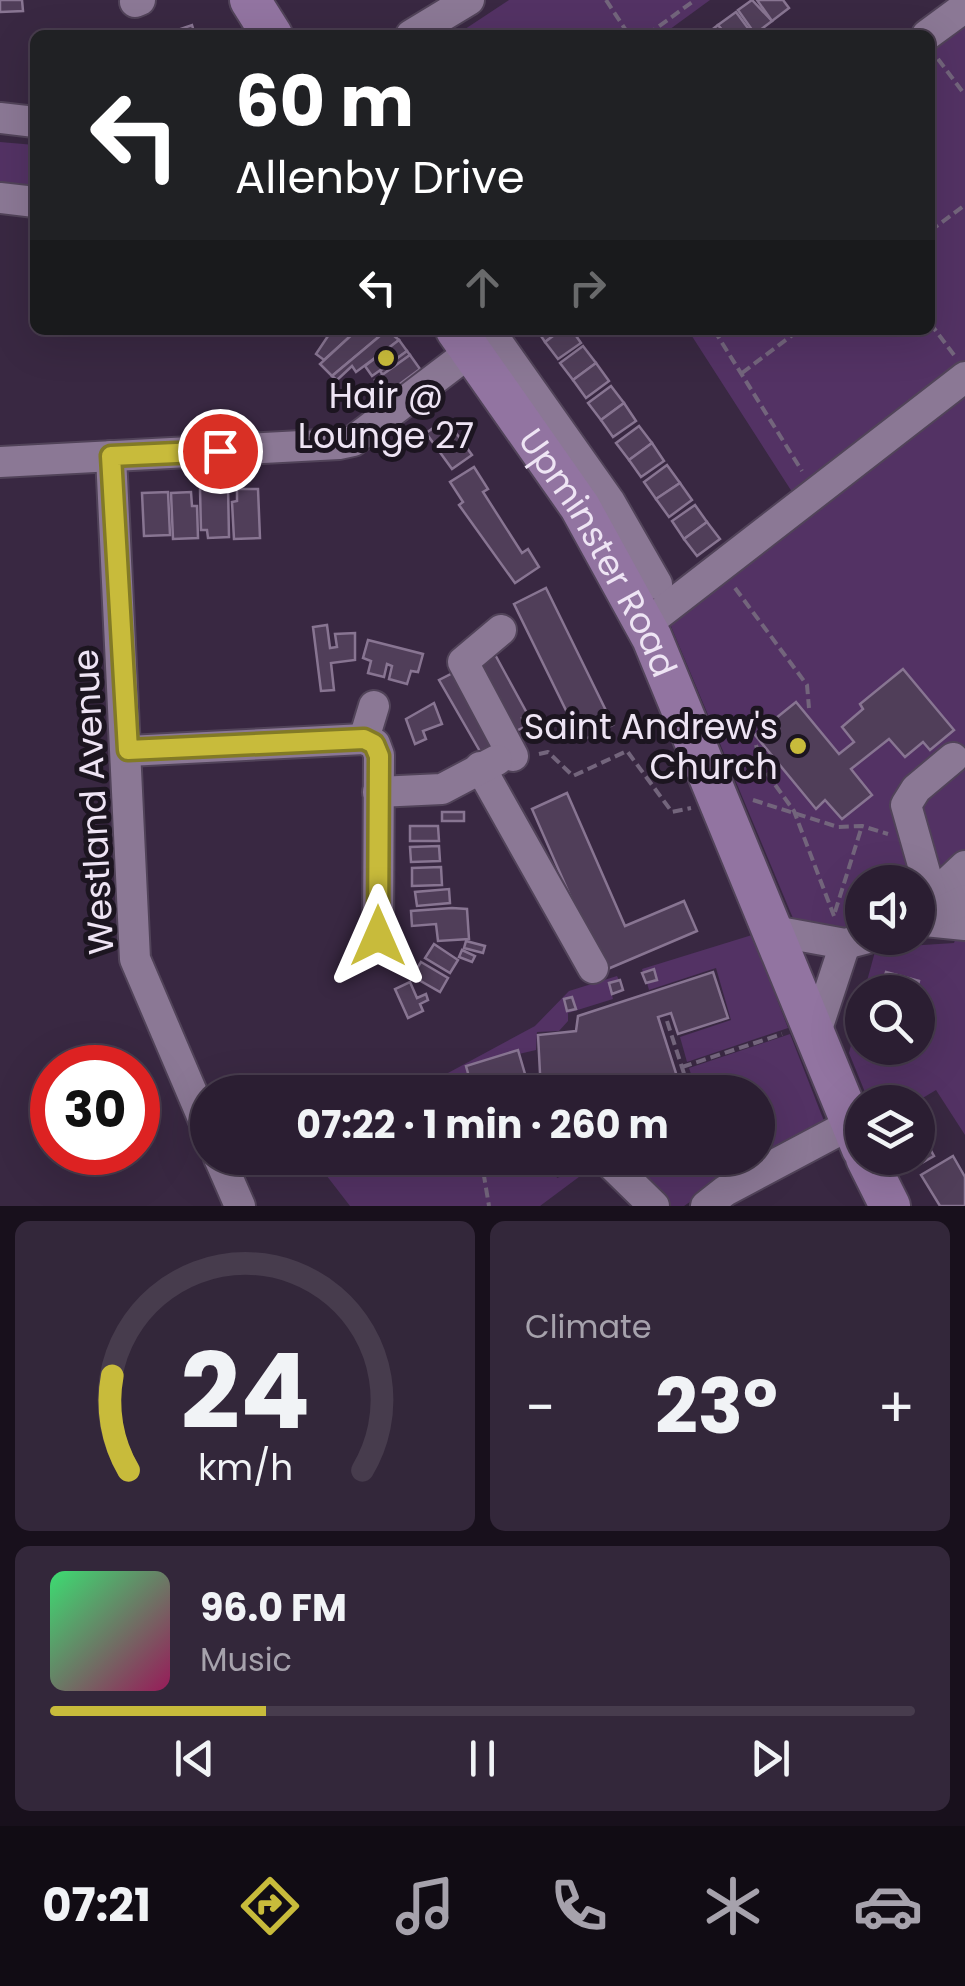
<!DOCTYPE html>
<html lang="en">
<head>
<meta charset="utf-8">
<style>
  body { margin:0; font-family:Poppins,sans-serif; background:#33273a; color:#f1f3f6; height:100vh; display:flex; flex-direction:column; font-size:38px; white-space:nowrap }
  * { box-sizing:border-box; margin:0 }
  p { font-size:32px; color:#a6a2ac }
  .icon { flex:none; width:55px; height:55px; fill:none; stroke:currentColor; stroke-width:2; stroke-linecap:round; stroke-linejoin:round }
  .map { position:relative; height:1206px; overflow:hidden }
  .drawer { display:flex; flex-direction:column; gap:15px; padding:15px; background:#18101c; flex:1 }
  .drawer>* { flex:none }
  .top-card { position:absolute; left:30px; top:30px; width:905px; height:305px; border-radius:15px; box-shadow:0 10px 40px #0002,0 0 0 2px #473c4d; background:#202124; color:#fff; overflow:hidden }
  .tools { position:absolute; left:845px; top:865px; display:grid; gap:20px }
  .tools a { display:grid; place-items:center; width:90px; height:90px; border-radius:50%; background:#2b1e32; box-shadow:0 10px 40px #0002,0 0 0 2px #473c4d; font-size:50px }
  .speed { position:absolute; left:30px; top:1045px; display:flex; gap:20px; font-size:50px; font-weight:700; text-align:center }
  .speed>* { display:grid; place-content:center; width:130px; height:130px; border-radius:50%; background:#2b1e32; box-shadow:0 10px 40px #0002,0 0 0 2px #473c4d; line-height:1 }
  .speed .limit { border:15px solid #d22; background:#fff; color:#111 }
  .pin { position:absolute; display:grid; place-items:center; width:85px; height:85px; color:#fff; margin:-42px; border:5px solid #fff; border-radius:50%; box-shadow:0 2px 10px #0007 }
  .me { position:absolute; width:110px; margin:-55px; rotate:0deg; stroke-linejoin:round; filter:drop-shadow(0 0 8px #0008) }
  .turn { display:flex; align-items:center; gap:35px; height:210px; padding:0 40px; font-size:45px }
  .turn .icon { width:130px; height:130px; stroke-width:2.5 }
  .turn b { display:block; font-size:70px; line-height:85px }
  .lanes { display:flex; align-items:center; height:95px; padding:0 40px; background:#0003; justify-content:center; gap:50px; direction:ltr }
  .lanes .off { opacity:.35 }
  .big { font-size:75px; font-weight:700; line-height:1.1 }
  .drawer .widget { flex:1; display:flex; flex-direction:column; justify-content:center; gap:15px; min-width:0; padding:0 35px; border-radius:15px; background:#33273a }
  .drawer .dial { align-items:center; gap:0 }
  .dial svg { height:260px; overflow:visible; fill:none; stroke:#473c4d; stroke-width:7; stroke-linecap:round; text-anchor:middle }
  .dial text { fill:#f1f3f6; stroke:none }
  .song { display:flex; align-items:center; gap:30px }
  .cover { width:120px; height:120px; border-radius:15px; background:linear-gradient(135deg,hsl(140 70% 55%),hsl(330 70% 35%)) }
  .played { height:10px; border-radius:5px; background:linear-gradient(90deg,#c8bb3b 25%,#473c4d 25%) }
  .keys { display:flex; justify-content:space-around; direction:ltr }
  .heat { display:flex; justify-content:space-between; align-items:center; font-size:55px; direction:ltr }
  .drawer .tiles { flex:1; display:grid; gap:15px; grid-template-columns:1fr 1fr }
  .widget:last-child { grid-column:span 2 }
  .trip { position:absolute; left:190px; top:1075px; width:585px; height:100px; border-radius:50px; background:#2b1e32; box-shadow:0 10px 40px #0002,0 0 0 2px #473c4d; font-weight:700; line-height:100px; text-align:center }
  .tabs { display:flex; height:160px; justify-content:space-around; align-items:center; background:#110c14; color:#a6a2ac }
  .tabs .icon { width:70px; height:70px }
  .tabs .active { color:#c8bb3b }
  .tabs b { font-size:45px; color:#f1f3f6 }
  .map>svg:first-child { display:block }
</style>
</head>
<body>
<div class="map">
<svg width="965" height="1206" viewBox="0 0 965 1206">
  <rect width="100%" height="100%" fill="#392842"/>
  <g fill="#533264">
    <path d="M 509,0 L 710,0 L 662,35 L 456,35 Z"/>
    <path d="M 965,21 L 965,908 L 918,882 L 862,882 L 862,935 L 795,923 L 660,600 L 794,495 L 688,330 L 930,330 L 930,47 Z"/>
    <path d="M 0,142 L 35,145 L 35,192 L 0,189 Z"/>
    <path d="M 965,912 L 965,1135 L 936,1090 L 916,1102 L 869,1102 L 849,1053 L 862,1000 L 862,1048 L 918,1048 L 918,992 L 864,992 L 876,948 L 954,943 Z"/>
    <path d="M 752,935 L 788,1028 L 687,1062 L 680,1037 L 731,1020 L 716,968 L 649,990 L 647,983 L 654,970 L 643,972 L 642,969 Z"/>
    <path d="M 617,976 L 619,980 L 609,983 L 613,999 L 568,1013 L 568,1021 L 559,1031 L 537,1032 L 536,1050 L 466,1066 L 474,1092 L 427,1092 L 435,1080 L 535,1026 L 569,991 Z"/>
    <path d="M 790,1034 L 824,1121 L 758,1156 L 758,1092 L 697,1092 L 689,1068 Z"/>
    <path d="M 313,1158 L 443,1158 L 446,1165 L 469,1158 L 479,1162 L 488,1158 L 550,1158 L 557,1178 L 599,1162 L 540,1206 L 350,1206 Z"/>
    <path d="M 628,1158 L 754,1158 L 684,1206 L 668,1206 L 665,1196 Z"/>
  </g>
  <g fill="#503e59" stroke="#887592" stroke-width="2.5">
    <path d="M 0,0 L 22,0 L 23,11 L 0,12 Z"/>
    <path d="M 752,0 L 772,21 L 755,34 L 738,10 Z"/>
    <path d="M 757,0 L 783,0 L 789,8 L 772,21 Z"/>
    <path d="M 736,12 L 753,35 L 726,35 L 718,25 Z"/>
    <path d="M 192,25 L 195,35 L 163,35 Z"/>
    <path d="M 718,25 L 726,35 L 705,35 Z"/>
    <path d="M 332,330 L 357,330 L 324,360 L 316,354 Z"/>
    <path d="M 357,330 L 387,330 L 332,376 L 320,364 Z"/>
    <path d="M 387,330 L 399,340 L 356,372 L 352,366 L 337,380 L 332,376 Z"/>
    <path d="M 537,330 L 561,330 L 545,342 Z"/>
    <path d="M 561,330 L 572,330 L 581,343 L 558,359 L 545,342 Z"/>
    <path d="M 399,340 L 407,351 L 372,376 L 365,366 Z"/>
    <path d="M 583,346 L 596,363 L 573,380 L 560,363 Z"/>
    <path d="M 407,351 L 410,355 L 383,375 L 380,371 Z"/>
    <path d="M 410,355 L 420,369 L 393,389 L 391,385 L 383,391 L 375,380 Z"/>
    <path d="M 596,363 L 609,381 L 586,398 L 573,380 Z"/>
    <path d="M 611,386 L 624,403 L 601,420 L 588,403 Z"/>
    <path d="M 624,403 L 636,421 L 613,437 L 601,420 Z"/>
    <path d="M 446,419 L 472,455 L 452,469 L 426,433 Z"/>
    <path d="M 639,426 L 652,443 L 629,460 L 616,443 Z"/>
    <path d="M 652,443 L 664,461 L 641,477 L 629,460 Z"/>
    <path d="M 667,465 L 680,483 L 656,499 L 644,482 Z"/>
    <path d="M 474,467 L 488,489 L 483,492 L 522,553 L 528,549 L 539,567 L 515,583 L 459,505 L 463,502 L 450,482 Z"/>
    <path d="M 680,483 L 692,500 L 669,517 L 656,499 Z"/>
    <path d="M 209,485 L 228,485 L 229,537 L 208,538 L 207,530 L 201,530 L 200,489 Z"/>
    <path d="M 237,489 L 258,489 L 260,538 L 234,539 L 232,502 L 237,501 Z"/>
    <path d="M 168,492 L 170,535 L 144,536 L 142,493 Z"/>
    <path d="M 191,492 L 192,506 L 197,506 L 198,538 L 173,539 L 171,493 Z"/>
    <path d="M 695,505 L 707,522 L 684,539 L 672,521 Z"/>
    <path d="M 707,522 L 720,539 L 697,556 L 684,539 Z"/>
    <path d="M 546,588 L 613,725 L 581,741 L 514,604 Z"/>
    <path d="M 327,625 L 330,648 L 337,647 L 335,634 L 355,633 L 355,660 L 331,663 L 334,690 L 321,691 L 313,627 Z"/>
    <path d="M 368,640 L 423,654 L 418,672 L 411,671 L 407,684 L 389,679 L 392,666 L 387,664 L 384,677 L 368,673 L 371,661 L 363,658 Z"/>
    <path d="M 492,649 L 528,715 L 522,718 L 526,726 L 516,731 L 477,657 Z"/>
    <path d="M 903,669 L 954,730 L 930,750 L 923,742 L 905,757 L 889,739 L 851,769 L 872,795 L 842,819 L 825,800 L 816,809 L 755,735 L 796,702 L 839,754 L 854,742 L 842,727 L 863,709 L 860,704 Z"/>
    <path d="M 455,672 L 496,744 L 481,753 L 439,680 Z"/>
    <path d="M 434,703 L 442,724 L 423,731 L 426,739 L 415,744 L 406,719 Z"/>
    <path d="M 567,793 L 625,926 L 684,901 L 697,931 L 603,971 L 532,809 Z"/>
    <rect x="442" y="812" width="22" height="9"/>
    <path d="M 410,826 L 438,826 L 439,841 L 410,841 Z"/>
    <path d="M 439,846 L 440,861 L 411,862 L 410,847 Z"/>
    <path d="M 441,867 L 442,885 L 412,886 L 412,868 Z"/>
    <path d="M 449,889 L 450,903 L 417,906 L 415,892 Z"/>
    <path d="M 452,908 L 467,909 L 469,939 L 438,941 L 436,924 L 412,926 L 411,911 Z"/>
    <path d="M 466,941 L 485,946 L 483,953 L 464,948 Z"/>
    <path d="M 434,944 L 458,960 L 450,973 L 425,958 Z"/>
    <path d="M 462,950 L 475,956 L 472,962 L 459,957 Z"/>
    <path d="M 421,962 L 448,978 L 440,992 L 412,976 Z"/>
    <path d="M 654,969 L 657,980 L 646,983 L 642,973 Z"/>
    <path d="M 713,972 L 728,1018 L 678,1034 L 671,1013 L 658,1017 L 682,1092 L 541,1092 L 538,1035 L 576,1031 L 578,1016 Z"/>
    <path d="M 886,972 L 919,981 L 916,992 L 880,992 Z"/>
    <path d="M 620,980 L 623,990 L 612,994 L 609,983 Z"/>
    <path d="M 410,982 L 417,998 L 426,994 L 428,1000 L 420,1004 L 423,1011 L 408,1018 L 395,989 Z"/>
    <path d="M 572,997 L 576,1009 L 567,1011 L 564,999 Z"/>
    <path d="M 518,1050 L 525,1074 L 473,1091 L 466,1066 Z"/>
    <path d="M 918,1127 L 934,1156 L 911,1169 L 904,1158 L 918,1158 Z"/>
    <path d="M 953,1156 L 965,1177 L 965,1206 L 940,1206 L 921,1175 Z"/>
  </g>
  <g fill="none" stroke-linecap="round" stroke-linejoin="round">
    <g stroke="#514359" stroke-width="34">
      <g id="minor">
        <path d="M 135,2 L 140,0"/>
        <path d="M 411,35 L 469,0"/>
        <path d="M 927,35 L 965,7"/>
        <path d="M 0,118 L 35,122"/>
        <path d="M 0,198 L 35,202"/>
        <path d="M 489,330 L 610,502 L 657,584"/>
        <path d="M 111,456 L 135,959 L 208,1130"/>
        <path d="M 0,462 L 339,444 L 353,441 L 470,352"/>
        <path d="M 645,625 L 965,377"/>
        <path d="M 501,630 L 463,662 L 513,756"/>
        <path d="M 374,706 L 364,739 L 375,744 L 379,755 L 378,936"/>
        <path d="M 128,751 L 364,739"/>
        <path d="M 480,767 L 593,968"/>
        <path d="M 378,792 L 442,789 L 497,760"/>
        <path d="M 965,866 L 932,897 L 925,921 L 965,925"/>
        <path d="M 932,897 L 906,805 L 916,789 L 953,758"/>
        <path d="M 920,922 L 965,900"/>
        <path d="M 774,931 L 845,944 L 868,938"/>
        <path d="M 815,1035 L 845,944"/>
        <path d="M 219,1158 L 240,1206"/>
        <path d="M 605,1158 L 654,1206"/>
        <path d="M 706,1206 L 725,1191 L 851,1124"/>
      </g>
    </g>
    <g stroke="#514359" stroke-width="44">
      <g id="major">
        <path d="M 250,0 L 272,35"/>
        <path id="s1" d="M 456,330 L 580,507 L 652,638 L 862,1149"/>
        <path d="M 866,1158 L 890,1206"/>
      </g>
    </g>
    <g stroke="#73657c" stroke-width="4" stroke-dasharray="10 5" stroke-linecap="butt">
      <path d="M 606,0 L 629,35"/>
      <path d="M 302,32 L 317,35"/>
      <path d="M 647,35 L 695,0"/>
      <path d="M 938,59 L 965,95"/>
      <path d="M 930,231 L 965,205"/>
      <path d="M 930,323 L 954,355"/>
      <path d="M 714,330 L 802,471"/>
      <path d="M 742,373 L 799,330"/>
      <path d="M 735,588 L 807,685 L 809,708"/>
      <path d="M 756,745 L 763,768 L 794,811 L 834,916"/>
      <path d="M 539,754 L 548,752 L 573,776 L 627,751 L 672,812 L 691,808"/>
      <path d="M 753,800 L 838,827 L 862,826 L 888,834"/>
      <path d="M 835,912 L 862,826"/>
      <path d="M 667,1021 L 690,1092"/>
      <path d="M 682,1067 L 782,1034"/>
      <path d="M 481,1092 L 531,1077 L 536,1092"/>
      <path d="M 481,1158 L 489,1206"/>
      <path d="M 558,1158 L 561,1165 L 578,1159"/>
    </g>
    <use href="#minor" stroke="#8b7895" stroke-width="30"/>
    <use href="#major" stroke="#9274a1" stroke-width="40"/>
  </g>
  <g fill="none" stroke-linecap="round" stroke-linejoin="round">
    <g stroke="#827a26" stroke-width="25">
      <path id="route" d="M 220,451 L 111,456 L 128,750 L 364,739 L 374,744 L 379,756 L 378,936"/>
    </g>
    <use href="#route" stroke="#c8bb3b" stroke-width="18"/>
  </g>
  <g fill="#c8bb3b" stroke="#1c1520" stroke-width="4">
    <circle cx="386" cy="358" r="10"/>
    <circle cx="798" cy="746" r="10"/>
  </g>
  <g text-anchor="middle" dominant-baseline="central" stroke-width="10" stroke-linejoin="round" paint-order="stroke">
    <g font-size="35" fill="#eee4f4" stroke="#1c1520">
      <text x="386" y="395">Hair @<tspan x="386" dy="40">Lounge 27</tspan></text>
      <text x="778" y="726" text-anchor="end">Saint Andrew's<tspan x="778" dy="40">Church</tspan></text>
    </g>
    <g font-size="35" fill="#eee4f4" stroke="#1c1520">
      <text stroke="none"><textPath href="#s1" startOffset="265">Upminster Road</textPath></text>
      <text transform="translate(93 802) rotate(-93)">Westland Avenue</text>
    </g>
  </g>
</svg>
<div class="tools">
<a><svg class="icon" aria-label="sound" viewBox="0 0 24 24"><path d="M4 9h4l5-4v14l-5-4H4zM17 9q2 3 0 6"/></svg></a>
<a><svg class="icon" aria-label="search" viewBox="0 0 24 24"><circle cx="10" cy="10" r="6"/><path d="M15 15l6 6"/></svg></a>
<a><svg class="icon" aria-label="layers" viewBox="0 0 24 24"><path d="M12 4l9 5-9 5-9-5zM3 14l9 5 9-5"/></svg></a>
</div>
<div class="speed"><div class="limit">30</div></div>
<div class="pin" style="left:220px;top:451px;background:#d93025"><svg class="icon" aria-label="arrive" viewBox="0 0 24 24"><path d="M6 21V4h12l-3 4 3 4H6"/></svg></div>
<svg class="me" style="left:378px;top:936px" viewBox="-20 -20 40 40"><path d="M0-17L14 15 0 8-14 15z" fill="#c8bb3b" stroke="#fff" stroke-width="4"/></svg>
<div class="trip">07:22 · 1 min · 260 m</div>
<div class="top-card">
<div class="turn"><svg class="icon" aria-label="left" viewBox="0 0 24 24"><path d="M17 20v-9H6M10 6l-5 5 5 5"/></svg><div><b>60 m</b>Allenby Drive</div></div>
<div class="lanes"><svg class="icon" aria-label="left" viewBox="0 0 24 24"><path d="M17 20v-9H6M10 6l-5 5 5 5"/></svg><svg class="icon off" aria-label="ahead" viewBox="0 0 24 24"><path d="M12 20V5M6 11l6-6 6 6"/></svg><svg class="icon off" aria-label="right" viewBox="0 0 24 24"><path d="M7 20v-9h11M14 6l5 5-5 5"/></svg></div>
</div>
</div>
<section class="drawer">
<div class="tiles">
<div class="widget dial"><svg viewBox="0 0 100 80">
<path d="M14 69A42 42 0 1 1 86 69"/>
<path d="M14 69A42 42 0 0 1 9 40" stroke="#c8bb3b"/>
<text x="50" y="56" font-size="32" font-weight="700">24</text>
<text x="50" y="72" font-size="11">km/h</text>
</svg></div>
<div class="widget"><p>Climate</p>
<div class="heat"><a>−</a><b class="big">23°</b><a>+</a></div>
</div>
<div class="widget">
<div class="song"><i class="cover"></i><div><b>96.0 FM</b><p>Music</p></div></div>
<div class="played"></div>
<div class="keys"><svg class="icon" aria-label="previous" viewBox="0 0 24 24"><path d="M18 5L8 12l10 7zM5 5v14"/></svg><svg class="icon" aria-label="pause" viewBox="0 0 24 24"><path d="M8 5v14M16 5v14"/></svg><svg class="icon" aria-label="next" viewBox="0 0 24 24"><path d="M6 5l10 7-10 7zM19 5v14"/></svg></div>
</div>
</div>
</section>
<nav class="tabs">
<b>07:21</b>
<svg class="icon active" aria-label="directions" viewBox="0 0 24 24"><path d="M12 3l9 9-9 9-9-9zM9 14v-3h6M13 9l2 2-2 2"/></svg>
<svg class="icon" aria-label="music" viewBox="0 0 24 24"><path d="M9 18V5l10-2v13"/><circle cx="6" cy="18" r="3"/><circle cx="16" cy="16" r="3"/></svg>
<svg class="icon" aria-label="phone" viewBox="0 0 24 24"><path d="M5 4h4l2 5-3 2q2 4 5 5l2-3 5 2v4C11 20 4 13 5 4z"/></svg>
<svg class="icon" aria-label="climate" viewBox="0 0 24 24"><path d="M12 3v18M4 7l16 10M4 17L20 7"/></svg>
<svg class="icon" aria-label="car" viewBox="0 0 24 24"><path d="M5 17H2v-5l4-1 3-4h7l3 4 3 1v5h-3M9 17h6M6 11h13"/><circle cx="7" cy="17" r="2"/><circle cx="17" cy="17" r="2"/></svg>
</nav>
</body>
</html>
